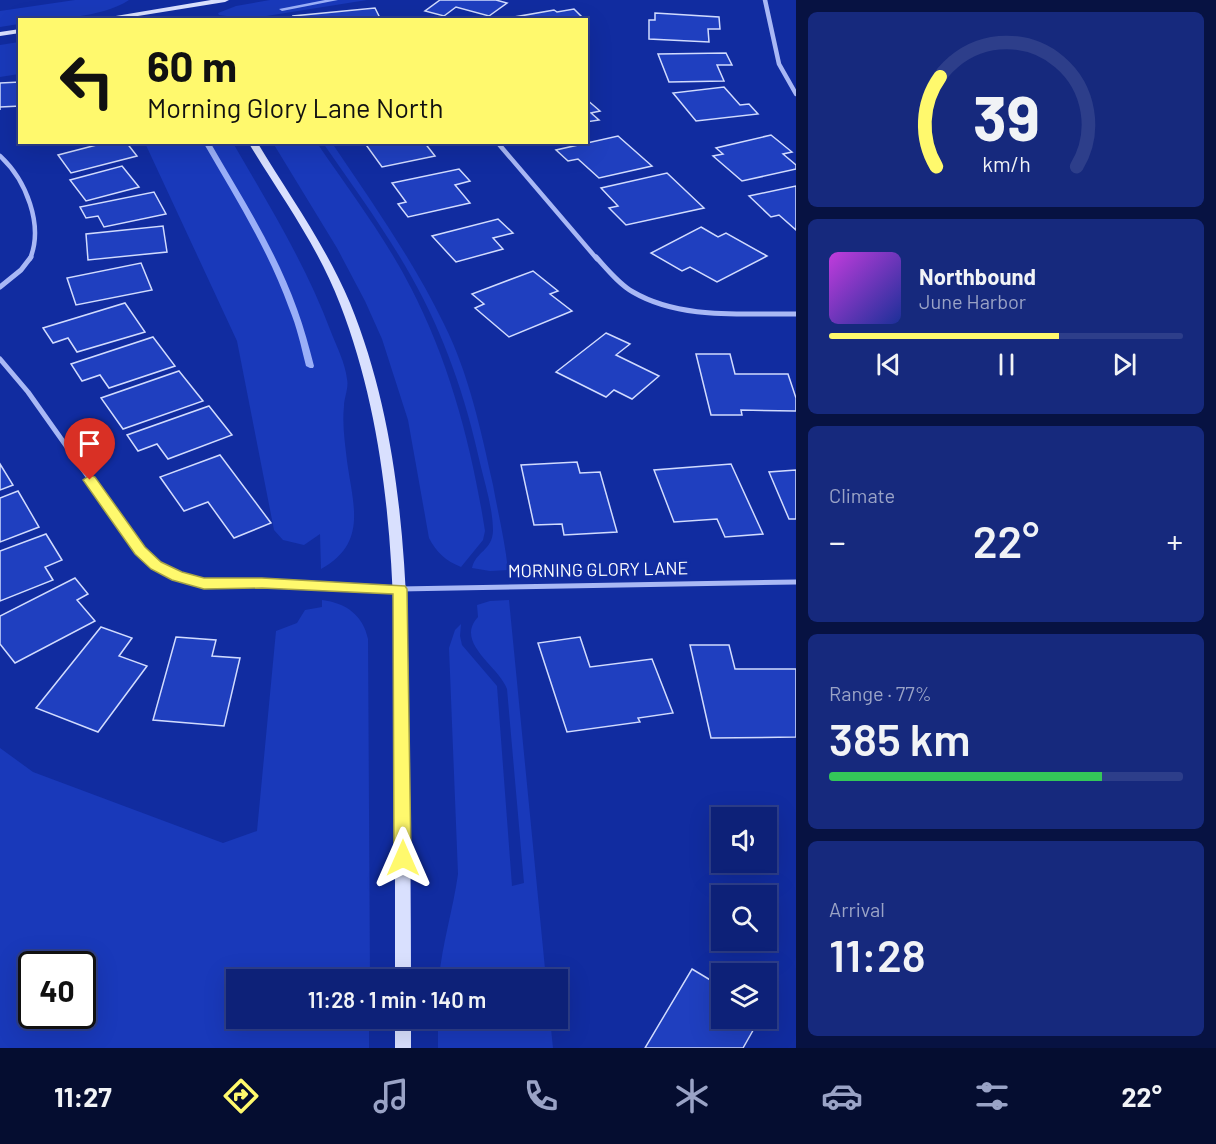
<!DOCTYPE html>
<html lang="en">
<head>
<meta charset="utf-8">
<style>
  body { margin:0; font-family:Barlow,sans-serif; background:#16297d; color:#f1f3f6; height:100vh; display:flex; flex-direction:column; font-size:22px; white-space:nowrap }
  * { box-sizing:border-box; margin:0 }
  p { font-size:20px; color:#9aa3c6 }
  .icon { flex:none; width:33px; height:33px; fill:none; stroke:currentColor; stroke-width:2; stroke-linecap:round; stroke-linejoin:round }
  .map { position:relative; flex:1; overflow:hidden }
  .drawer { display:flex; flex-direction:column; gap:12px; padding:12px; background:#071242; width:420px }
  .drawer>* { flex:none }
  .banner { position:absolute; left:18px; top:18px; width:570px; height:126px; border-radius:0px; box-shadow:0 6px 24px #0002,0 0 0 2px #2d3e8a; background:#fff96d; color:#111; overflow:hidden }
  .controls { position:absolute; left:711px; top:807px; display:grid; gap:12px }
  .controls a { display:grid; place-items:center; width:66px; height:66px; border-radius:0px; background:#0d2178; box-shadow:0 6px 24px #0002,0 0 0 2px #2d3e8a; font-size:30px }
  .speed { position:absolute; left:18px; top:951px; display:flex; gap:12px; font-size:30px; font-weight:700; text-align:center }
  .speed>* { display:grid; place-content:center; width:78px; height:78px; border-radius:50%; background:#0d2178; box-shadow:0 6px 24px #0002,0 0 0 2px #2d3e8a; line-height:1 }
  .speed .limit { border:3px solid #111; border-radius:9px; background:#fff; color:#111 }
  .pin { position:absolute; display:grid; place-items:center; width:51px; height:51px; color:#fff; margin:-62px -26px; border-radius:50% 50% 50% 0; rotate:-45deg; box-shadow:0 0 6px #0007 }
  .pin .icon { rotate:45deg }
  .me { position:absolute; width:66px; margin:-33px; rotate:0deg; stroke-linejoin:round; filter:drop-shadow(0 0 4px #0008) }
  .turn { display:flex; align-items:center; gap:21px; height:126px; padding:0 30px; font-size:27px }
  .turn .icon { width:78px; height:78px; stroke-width:2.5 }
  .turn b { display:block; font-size:42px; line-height:51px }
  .big { font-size:45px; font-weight:600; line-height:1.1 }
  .drawer .widget { flex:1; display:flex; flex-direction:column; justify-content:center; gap:9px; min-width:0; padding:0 21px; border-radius:9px; background:#16297d }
  .drawer .dial { align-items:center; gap:0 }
  .dial svg { height:156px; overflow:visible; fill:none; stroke:#2d3e8a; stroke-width:7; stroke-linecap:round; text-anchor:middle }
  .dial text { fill:#f1f3f6; stroke:none }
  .song { display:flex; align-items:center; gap:18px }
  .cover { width:72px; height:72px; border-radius:9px; background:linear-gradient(135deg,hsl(290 70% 55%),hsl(230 70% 35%)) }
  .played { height:6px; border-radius:3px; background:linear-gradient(90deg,#fff96d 65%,#2d3e8a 65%) }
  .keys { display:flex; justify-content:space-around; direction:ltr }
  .heat { display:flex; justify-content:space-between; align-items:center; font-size:33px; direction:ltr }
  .charge { height:9px; border-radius:4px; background:linear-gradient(90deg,#34c759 77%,#2d3e8a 0) }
  .trip { position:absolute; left:226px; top:969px; width:342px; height:60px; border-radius:0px; background:#0d2178; box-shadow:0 6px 24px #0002,0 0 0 2px #2d3e8a; font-weight:600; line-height:60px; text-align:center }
  .tab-bar { display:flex; height:96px; justify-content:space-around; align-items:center; background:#050d30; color:#9aa3c6 }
  .tab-bar .icon { width:42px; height:42px }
  .tab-bar .on { color:#fff96d }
  .tab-bar b { font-size:27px; color:#f1f3f6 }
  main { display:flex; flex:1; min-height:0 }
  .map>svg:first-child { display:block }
</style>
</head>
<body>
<main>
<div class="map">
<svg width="796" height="1048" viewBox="0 0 796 1048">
  <rect width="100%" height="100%" fill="#112ca0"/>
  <g fill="#1939ba" fill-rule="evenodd">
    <path d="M 75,0 L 129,0 C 102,18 51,20 20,20 L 19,24 L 0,27 L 0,11 Z"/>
    <path d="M 270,0 L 367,0 L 248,19 L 219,15 L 218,13 L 236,6 Z"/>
    <path d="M 19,42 L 19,74 L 0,77 L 0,45 Z"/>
    <path d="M 145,143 L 233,143 C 269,205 306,265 331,332 C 337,347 345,363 347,379 C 349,388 344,398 344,406 C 342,425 345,443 347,461 C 353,505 368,543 321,569 L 320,534 L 304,545 L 283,540 L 274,530 L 237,341 Z"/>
    <path d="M 273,143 L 317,143 C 349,190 385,237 411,288 C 450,363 472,448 485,531 L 483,540 L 461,567 C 446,561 436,552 429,538 L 408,420 L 382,339 L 365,301 L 337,248 Z"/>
    <path d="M 323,143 L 332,143 C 371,201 413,260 444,324 C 469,374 481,431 493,485 C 498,513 505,541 508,570 L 490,571 L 472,568 C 476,551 492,551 493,531 C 493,509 485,484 480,463 C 466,398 444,334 411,276 C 385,230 353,186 323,143 Z"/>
    <path d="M 322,600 C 346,603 363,615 368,639 L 370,979 L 237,980 L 237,1018 L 369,1019 L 369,1048 L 0,1048 L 0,748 L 33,772 L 223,843 L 257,831 L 276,631 L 297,623 L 305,610 L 322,607 ZM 32,964 L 82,964 L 82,1016 L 32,1016 Z"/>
    <path d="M 509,600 L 546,979 L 439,979 C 442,944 453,910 458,874 L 449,648 L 455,630 L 461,624 L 460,636 L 462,645 L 497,686 L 512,886 L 524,883 L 507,689 C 499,666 454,643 478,617 L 477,605 L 490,601 Z"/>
    <path d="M 438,1019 L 550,1019 L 553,1048 L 438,1048 Z"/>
  </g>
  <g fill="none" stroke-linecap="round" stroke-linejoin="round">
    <g fill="#9aaff8" fill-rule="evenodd">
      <path d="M 325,0 L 338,0 L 282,11 L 279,9 Z"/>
      <path d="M 203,142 L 210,142 C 241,196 276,250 297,309 C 304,328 309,347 314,366 L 313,368 L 310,368 L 306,366 C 301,346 297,327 289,308 C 268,249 234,196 203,142 Z"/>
    </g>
  </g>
  <g fill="#1f3fbf" stroke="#d1dbfe" stroke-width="1.5">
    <path d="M 440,0 L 496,0 L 507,3 L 489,16 L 456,7 L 444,16 L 425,11 Z"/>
    <path d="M 375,8 L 381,20 L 294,20 L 293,16 Z"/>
    <path d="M 574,9 L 585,20 L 503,19 L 554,10 L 557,12 Z"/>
    <path d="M 655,13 L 719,17 L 720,29 L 708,29 L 709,42 L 649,39 L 649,20 L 655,20 Z"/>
    <path d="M 726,53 L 732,65 L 717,65 L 724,81 L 669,82 L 658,54 Z"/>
    <path d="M 20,82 L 20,106 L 0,107 L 0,110 L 0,83 Z"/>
    <path d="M 724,87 L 740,105 L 749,104 L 758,114 L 696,121 L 673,93 Z"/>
    <path d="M 586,99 L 600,111 L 591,113 L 599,120 L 586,122 Z"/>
    <path d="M 771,135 L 792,152 L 783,154 L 796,165 L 796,169 L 742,181 L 713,156 L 723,154 L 716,148 Z"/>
    <path d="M 618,136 L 652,166 L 599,178 L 578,159 L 568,161 L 556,150 Z"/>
    <path d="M 108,142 L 126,142 L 137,156 L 71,173 L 58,155 Z"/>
    <path d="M 364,142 L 424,142 L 435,156 L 382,167 Z"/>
    <path d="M 122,166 L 139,187 L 86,201 L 70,180 Z"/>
    <path d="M 459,169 L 470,181 L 455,185 L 470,203 L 408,217 L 398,204 L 406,202 L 392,183 Z"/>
    <path d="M 667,173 L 704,208 L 626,225 L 609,208 L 618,206 L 601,188 Z"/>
    <path d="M 796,186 L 796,230 L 779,215 L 771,217 L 749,196 Z"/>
    <path d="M 154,192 L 166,214 L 104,227 L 98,216 L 86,218 L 80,207 Z"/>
    <path d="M 498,219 L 513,233 L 493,238 L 503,249 L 456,262 L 432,236 Z"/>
    <path d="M 163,226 L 167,252 L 88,260 L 86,234 Z"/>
    <path d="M 701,227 L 718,237 L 726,233 L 767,256 L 717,282 L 690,267 L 682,271 L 651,253 Z"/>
    <path d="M 141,263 L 152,290 L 76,305 L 67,278 Z"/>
    <path d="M 533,271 L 558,291 L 550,294 L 572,311 L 509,337 L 475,308 L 484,304 L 472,294 Z"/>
    <path d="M 125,303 L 145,332 L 77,352 L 68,338 L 53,343 L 43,328 Z"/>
    <path d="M 606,333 L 630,344 L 616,355 L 659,376 L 632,399 L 614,390 L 606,397 L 556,372 Z"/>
    <path d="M 153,337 L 175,366 L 109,388 L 100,375 L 82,381 L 71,364 Z"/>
    <path d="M 696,354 L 730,354 L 735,374 L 788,374 L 796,398 L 796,411 L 741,410 L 742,415 L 711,415 Z"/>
    <path d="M 179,371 L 203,401 L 123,429 L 101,398 Z"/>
    <path d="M 209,406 L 232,435 L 168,459 L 157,444 L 138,451 L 127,435 Z"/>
    <path d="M 220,455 L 271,523 L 234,538 L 208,502 L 184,511 L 160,477 Z"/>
    <path d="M 577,462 L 580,473 L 600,472 L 617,532 L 564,535 L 562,524 L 534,525 L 521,465 Z"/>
    <path d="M 0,464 L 13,485 L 0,490 Z"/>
    <path d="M 731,464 L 763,534 L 725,537 L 717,519 L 674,522 L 654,470 Z"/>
    <path d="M 796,470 L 796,519 L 789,519 L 769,472 Z"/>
    <path d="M 18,491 L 39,527 L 0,542 L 0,498 Z"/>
    <path d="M 46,534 L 62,560 L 45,567 L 53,580 L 0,601 L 0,551 Z"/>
    <path d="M 75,578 L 88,594 L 77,600 L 95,621 L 15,663 L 0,644 L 0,616 Z"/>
    <path d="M 101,627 L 132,638 L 119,656 L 147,666 L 98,732 L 36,708 Z"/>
    <path d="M 176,637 L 216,640 L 212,656 L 240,658 L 224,726 L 153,720 Z"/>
    <path d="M 580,637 L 590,667 L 652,659 L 673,713 L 638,718 L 640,722 L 567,732 L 538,643 Z"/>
    <path d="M 690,645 L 729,645 L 735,669 L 796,669 L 796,737 L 711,738 Z"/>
    <path d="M 692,969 L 722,987 L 722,1018 L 760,1018 L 743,1048 L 645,1048 Z"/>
  </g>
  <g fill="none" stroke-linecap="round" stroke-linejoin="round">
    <g stroke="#a9b8f5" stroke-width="4.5">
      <path d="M 765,0 L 779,64 L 796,94"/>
      <path d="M 497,142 L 597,259"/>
      <path d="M 0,156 C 26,180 44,225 30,259"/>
    </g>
    <g stroke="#a9b8f5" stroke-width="5">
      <path d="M 596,257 C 607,269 619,284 633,292 C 681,320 743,313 796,314"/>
      <path d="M 0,287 L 21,270 L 31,257"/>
      <path d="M 0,359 L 28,392 L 140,550 C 160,569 178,577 204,583 L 400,589 L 796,582"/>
    </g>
    <g fill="#d9e0fe" fill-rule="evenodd">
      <path d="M 211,0 L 229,0 L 225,2 L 113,20 L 92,20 Z"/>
      <path d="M 20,29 L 20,33 L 0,36 L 0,32 Z"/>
      <path d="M 248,142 L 257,142 C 289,195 326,246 350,303 C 405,438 408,587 409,731 C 410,814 411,897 411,980 L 395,980 C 395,898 395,816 395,734 C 395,589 393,441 340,304 C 318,246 280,195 248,142 Z"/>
      <rect x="395" y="1018" width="16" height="30"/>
    </g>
  </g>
  <path fill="#fff96d" stroke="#a6a247" stroke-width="1.5" d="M 90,475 L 95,477 L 145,547 L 161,562 L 182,572 L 204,578 L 262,578 L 405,586 L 407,589 L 411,858 L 409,864 L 403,866 L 397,864 L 394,858 L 393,594 L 262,588 L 204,589 L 172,580 L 151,569 L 135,554 L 83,480 Z"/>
  <g text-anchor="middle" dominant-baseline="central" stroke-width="6" stroke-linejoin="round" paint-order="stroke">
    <g font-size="18" fill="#fff" stroke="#112ca0">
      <text transform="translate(598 569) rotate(-1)">MORNING GLORY LANE</text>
    </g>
  </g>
</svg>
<div class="controls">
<a><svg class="icon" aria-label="sound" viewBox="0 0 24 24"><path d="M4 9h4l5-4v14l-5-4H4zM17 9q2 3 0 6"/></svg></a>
<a><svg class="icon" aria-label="search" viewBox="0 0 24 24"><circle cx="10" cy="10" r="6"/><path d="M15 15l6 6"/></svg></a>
<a><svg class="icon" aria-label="layers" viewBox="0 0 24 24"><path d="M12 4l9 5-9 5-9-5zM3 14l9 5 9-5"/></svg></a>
</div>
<div class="speed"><div class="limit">40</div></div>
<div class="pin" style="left:90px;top:480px;background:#d93025"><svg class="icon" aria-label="arrive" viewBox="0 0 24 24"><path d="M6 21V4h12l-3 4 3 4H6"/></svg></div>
<svg class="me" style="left:403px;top:858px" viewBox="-20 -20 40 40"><path d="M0-17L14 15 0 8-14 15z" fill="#fff96d" stroke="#fff" stroke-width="4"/></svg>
<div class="trip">11:28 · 1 min · 140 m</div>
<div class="banner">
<div class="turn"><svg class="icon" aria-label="left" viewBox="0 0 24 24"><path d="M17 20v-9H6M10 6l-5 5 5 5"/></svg><div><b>60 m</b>Morning Glory Lane North</div></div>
</div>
</div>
<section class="drawer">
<div class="widget dial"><svg viewBox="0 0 100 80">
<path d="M14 69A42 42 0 1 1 86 69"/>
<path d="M14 69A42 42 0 0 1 16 23" stroke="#fff96d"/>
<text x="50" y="56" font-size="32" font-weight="700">39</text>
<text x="50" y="72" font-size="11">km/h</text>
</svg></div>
<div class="widget">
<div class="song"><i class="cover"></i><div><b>Northbound</b><p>June Harbor</p></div></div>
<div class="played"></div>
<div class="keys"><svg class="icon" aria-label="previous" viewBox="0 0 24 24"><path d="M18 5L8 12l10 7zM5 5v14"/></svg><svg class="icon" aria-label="pause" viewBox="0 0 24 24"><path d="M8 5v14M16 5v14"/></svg><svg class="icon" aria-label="next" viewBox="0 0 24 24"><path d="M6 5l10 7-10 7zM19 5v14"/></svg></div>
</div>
<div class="widget"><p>Climate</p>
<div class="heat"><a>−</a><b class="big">22°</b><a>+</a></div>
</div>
<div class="widget"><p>Range · 77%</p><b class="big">385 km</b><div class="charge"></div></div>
<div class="widget"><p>Arrival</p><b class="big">11:28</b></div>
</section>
</main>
<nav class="tab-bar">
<b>11:27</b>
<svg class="icon on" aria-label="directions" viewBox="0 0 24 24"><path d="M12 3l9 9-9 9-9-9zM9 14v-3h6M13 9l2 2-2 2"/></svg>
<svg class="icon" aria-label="music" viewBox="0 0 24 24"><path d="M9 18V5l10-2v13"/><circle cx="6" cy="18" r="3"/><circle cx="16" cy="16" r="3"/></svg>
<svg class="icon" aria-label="phone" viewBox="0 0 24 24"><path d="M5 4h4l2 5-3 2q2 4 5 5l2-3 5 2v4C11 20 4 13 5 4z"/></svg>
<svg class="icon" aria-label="climate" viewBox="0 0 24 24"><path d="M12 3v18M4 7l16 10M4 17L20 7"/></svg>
<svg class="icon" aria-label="car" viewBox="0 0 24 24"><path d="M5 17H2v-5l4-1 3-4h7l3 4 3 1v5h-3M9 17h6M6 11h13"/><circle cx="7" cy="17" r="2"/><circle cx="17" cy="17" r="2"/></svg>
<svg class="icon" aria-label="filters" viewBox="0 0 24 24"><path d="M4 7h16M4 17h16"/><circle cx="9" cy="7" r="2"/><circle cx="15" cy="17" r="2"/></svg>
<b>22°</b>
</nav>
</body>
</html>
